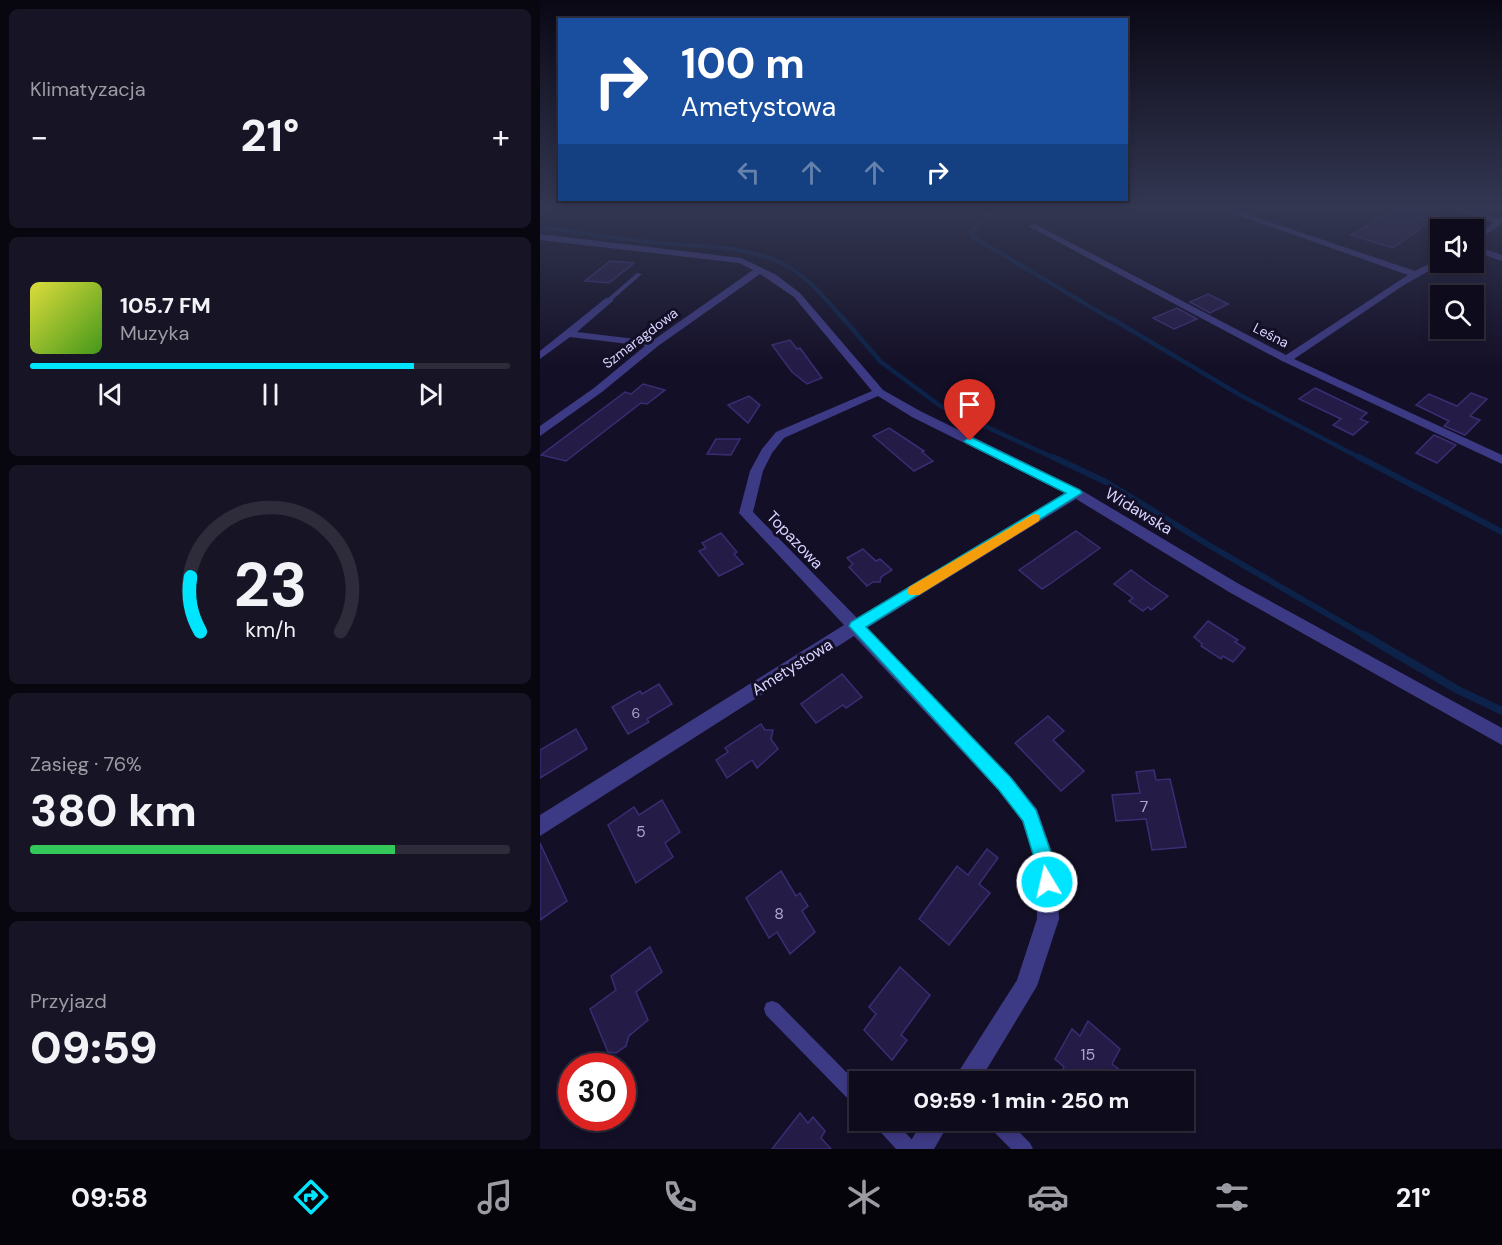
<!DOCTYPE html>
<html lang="pl">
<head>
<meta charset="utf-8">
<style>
  body { margin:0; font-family:"DM Sans",sans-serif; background:#171425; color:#f1f3f6; height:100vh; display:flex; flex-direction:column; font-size:22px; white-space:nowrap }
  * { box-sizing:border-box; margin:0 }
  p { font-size:20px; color:#9b9ba3 }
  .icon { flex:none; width:33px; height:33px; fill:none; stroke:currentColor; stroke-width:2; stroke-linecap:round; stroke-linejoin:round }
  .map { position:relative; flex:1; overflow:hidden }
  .details { display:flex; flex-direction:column; gap:9px; padding:9px; background:#08060f; width:540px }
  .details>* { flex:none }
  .top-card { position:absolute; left:18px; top:18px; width:570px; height:183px; border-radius:0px; box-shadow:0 3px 9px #0003,0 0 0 2px #2e2b3b; background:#1a4fa0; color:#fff; overflow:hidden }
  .buttons { position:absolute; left:890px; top:219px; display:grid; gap:12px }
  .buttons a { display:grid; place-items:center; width:54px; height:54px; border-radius:0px; background:#0e0b1c; box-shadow:0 3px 9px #0003,0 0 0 2px #2e2b3b; font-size:30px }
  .speed { position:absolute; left:18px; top:1053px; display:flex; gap:12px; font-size:30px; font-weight:700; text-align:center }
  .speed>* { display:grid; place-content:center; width:78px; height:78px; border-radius:50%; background:#0e0b1c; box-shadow:0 3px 9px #0003,0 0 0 2px #2e2b3b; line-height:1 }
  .speed .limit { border:9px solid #d22; background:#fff; color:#111 }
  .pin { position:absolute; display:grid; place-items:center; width:51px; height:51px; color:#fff; margin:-62px -26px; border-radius:50% 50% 50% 0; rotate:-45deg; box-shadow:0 0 6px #0007 }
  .pin .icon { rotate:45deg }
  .me { position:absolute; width:66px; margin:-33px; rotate:351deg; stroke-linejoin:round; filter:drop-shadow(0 0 4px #0008) }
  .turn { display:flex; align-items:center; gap:21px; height:126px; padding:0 24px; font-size:27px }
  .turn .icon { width:78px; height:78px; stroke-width:2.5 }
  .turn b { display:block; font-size:42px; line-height:51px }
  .lanes { display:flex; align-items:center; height:57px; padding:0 24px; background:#0003; justify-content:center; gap:30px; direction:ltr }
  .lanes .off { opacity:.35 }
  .big { font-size:45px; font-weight:800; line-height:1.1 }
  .details .widget { flex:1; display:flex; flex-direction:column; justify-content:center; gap:9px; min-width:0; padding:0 21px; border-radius:9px; background:#171425 }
  .details .dial { align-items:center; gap:0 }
  .dial svg { height:156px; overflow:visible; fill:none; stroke:#2e2b3b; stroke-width:7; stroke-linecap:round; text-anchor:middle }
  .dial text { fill:#f1f3f6; stroke:none }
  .song { display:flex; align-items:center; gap:18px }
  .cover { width:72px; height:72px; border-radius:9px; background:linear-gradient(135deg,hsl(60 70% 55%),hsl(100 70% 35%)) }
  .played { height:6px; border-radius:3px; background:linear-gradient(90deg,#00e5ff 80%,#2e2b3b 80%) }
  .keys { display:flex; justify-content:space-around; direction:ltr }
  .heat { display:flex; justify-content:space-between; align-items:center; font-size:33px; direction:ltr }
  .charge { height:9px; border-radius:4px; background:linear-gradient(90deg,#34c759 76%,#2e2b3b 0) }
  .trip { position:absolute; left:309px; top:1071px; width:345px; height:60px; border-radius:0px; background:#0e0b1c; box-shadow:0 3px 9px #0003,0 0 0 2px #2e2b3b; font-weight:800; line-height:60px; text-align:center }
  .dock { display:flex; height:96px; justify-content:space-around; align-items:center; background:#06040b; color:#9b9ba3 }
  .dock .icon { width:42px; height:42px }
  .dock .current { color:#00e5ff }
  .dock b { font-size:27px; color:#f1f3f6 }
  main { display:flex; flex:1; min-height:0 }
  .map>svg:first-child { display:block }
</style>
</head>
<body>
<main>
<section class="details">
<div class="widget"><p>Klimatyzacja</p>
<div class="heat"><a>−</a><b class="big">21°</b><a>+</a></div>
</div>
<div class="widget">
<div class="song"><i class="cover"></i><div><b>105.7 FM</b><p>Muzyka</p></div></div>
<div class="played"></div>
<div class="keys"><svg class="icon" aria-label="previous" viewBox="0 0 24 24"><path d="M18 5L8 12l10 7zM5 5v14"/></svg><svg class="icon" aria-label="pause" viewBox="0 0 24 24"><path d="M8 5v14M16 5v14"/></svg><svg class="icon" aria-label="next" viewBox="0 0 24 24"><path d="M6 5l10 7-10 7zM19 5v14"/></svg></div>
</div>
<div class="widget dial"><svg viewBox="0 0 100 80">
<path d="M14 69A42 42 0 1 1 86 69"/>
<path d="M14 69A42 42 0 0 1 9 41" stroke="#00e5ff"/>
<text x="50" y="56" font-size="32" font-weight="700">23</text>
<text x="50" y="72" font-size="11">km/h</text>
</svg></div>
<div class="widget"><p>Zasięg · 76%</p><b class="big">380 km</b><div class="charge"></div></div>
<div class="widget"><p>Przyjazd</p><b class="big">09:59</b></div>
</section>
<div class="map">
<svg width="962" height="1149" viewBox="0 0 962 1149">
  <rect width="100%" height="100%" fill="#130f26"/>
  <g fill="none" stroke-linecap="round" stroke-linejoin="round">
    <g stroke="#0c2248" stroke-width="4">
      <path d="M 459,208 L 430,232 L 433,237 L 571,319"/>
      <path d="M 0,227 C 36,232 72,238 109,242 C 152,247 198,244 239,262 C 265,273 285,298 303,319"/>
    </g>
    <g stroke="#0c2248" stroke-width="4.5">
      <path d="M 302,317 L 341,362 L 399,405 L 516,459"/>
      <path d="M 569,317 L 700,395 L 822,459"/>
    </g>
    <g stroke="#0c2248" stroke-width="6">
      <path d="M 513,457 L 568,483 L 672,547 L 827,637"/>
      <path d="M 819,457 L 962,532"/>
    </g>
    <path stroke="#0c2248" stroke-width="8" d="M 824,635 L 918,690 L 962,711"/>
  </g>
  <g fill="#241b47" stroke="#3b2d73" stroke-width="1.5">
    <path d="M 856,208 L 872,208 L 898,216 L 853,248 L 811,235 Z"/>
    <path d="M 70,261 L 94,263 L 69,283 L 45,281 Z"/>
    <path d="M 668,294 L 688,304 L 670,313 L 650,302 Z"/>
    <path d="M 637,308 L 657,319 L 634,329 L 613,318 Z"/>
    <path d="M 250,340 L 257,349 L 260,348 L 282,378 L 267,384 L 252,372 L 232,345 Z"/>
    <path d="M 103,384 L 125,390 L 107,404 L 101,403 L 26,461 L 1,455 L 85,392 L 91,394 Z"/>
    <path d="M 775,388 L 827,413 L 820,419 L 828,422 L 813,435 L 793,425 L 801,419 L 759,399 Z"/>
    <path d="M 931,393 L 947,399 L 930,416 L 940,420 L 925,435 L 904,426 L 909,421 L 876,405 L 889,394 L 917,406 Z"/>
    <path d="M 209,396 L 220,405 L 208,423 L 188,405 Z"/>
    <path d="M 349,428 L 384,451 L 382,452 L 393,461 L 374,471 L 333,436 Z"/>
    <path d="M 894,435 L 916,445 L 897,463 L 876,453 Z"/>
    <path d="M 176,439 L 200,439 L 191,455 L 167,454 Z"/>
    <path d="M 536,531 L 560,548 L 510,584 L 502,589 L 479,570 Z"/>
    <path d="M 181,533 L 197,552 L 194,554 L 203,564 L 179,576 L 159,551 L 166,548 L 162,543 Z"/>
    <path d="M 323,549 L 336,561 L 340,559 L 352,570 L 341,577 L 340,582 L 333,582 L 327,586 L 309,567 L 313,564 L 307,558 Z"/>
    <path d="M 591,570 L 610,584 L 628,596 L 611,610 L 608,607 L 603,611 L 589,601 L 593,598 L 574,584 Z"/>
    <path d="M 668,621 L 698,640 L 695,642 L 705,648 L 693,662 L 683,656 L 681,659 L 661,646 L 662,644 L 654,637 Z"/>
    <path d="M 302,674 L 322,697 L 306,708 L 303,705 L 276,723 L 261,704 Z"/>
    <path d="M 119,684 L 132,704 L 107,719 L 109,722 L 88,734 L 72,707 L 100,691 L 102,694 Z"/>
    <path d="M 508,716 L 524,731 L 513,740 L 544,771 L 521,791 L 475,743 Z"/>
    <path d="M 221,724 L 225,730 L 233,730 L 231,739 L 238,749 L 217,768 L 212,760 L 187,778 L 176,760 L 188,752 L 185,748 Z"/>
    <path d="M 36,729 L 47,749 L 0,778 L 0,750 Z"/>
    <path d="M 614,770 L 616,780 L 630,779 L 646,847 L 612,850 L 606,819 L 576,821 L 572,795 L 600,793 L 596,772 Z"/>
    <path d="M 122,800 L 140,832 L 125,843 L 133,857 L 96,883 L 68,825 L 94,807 L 99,815 Z"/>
    <path d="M 0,843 L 27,901 L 0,920 Z"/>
    <path d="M 447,849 L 458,858 L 439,884 L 450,893 L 409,945 L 379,919 L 417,866 L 428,875 Z"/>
    <path d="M 241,871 L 256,896 L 260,893 L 268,906 L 262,911 L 275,932 L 250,954 L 237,932 L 229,938 L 206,898 Z"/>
    <path d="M 110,947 L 122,972 L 96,992 L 108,1020 L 89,1036 L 86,1046 L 76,1053 L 68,1052 L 50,1009 L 76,990 L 71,976 Z"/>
    <path d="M 360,967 L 390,995 L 361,1035 L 367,1040 L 352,1060 L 324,1030 L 336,1014 L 329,1007 Z"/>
    <path d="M 548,1021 L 580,1049 L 572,1064 L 580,1070 L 574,1082 L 516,1082 L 524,1067 L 515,1059 L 532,1029 L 540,1036 Z"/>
    <path d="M 260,1113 L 268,1123 L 273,1117 L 285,1131 L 281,1138 L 291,1149 L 232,1149 Z"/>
  </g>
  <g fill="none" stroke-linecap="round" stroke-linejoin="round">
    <g fill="#3d3a85" fill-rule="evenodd">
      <path d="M 97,273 L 102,274 L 71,301 L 67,301 L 67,299 Z"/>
      <path d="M 232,1001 L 238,1003 L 320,1086 L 320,1108 L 314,1105 L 226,1015 L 224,1009 L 226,1003 Z"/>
      <path d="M 332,1120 L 354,1120 L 375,1143 L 378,1149 L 356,1149 L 335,1126 Z"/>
      <path d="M 445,1120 L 467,1120 L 490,1143 L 493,1149 L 471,1149 L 448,1126 Z"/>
    </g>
    <g fill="#3d3a85" fill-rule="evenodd">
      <path d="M 677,208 L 689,208 L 875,271 L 900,258 L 900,262 L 903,263 L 864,285 L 754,359 L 962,455 L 962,464 L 742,361 L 488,226 L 495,224 L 746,355 L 868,275 Z"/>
      <path d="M 910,208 L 923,208 L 959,218 L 962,217 L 962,223 L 933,245 L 962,255 L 962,261 L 933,251 L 933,239 L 954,222 Z"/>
      <path d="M 0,234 L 201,258 L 235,274 L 260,293 L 343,390 L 380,411 L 541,490 L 699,584 L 962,728 L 962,745 L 689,592 L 536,499 L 327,628 L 472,778 L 497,809 L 516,864 L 519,919 L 497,986 L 439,1082 L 412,1082 L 477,980 L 497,919 L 496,864 L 482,821 L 458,790 L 314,636 L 0,836 L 0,815 L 304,625 L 199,513 L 210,471 L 222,449 L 236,432 L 332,391 L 254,297 L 220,274 L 118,346 L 62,392 L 0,436 L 0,426 L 54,388 L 105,346 L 30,337 L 0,359 L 0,351 L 66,298 L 74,300 L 37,332 L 112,341 L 213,270 L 199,263 L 0,240 ZM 338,396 L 372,417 L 525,493 L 317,618 L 213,512 L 223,471 L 232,453 L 244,438 Z"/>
      <path d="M 383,1120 L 411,1120 L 394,1149 L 366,1149 Z"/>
    </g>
  </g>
  <linearGradient id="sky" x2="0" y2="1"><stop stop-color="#0a0815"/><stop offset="0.56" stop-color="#333752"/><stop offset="1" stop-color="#333752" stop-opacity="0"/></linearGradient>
  <rect width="962" height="369" fill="url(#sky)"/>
  <path fill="#00e5ff" stroke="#0095a6" stroke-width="1.5" d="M 430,437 L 540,490 L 542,493 L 326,627 L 471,778 L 496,810 L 515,864 L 516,882 L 513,889 L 507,892 L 500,889 L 497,882 L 496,864 L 483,821 L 459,790 L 309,626 L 311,622 L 526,493 L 426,443 L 424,441 Z"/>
  <path fill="#f59e0b" d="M 494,514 L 499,515 L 500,518 L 499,521 L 379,595 L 369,595 L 367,591 L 369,587 Z"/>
  <g text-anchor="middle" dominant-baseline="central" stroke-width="6" stroke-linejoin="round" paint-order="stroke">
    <g font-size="14" fill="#d9d4ff" stroke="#130f26">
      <text transform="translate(731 335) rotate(27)">Leśna</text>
      <text transform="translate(100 338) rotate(-37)">Szmaragdowa</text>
    </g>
    <g font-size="14" fill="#aca6d1">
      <text x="96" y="713">6</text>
    </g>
    <g font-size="16" fill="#d9d4ff" stroke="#130f26">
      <text transform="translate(599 511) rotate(31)">Widawska</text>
      <text transform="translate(255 540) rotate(46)">Topazowa</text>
      <text transform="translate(252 667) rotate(-32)">Ametystowa</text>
    </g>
    <g font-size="16" fill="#aca6d1">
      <text x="604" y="806">7</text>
      <text x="101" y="831">5</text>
      <text x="239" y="913">8</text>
      <text x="548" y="1054">15</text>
    </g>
  </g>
</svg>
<div class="buttons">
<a><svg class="icon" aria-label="sound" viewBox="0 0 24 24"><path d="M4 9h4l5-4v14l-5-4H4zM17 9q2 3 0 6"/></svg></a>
<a><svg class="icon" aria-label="search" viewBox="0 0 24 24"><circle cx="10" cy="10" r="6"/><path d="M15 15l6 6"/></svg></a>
</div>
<div class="speed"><div class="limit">30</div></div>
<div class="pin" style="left:430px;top:441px;background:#d93025"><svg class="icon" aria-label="arrive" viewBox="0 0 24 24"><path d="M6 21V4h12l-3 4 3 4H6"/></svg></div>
<svg class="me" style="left:507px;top:882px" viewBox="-20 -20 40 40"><circle r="17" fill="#00e5ff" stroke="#fff" stroke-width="3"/><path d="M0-11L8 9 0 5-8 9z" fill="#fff"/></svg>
<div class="trip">09:59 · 1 min · 250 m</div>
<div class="top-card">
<div class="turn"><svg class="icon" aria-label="right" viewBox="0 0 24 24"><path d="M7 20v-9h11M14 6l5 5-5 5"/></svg><div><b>100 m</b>Ametystowa</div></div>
<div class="lanes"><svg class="icon off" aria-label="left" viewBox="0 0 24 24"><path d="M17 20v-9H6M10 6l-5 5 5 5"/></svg><svg class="icon off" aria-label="ahead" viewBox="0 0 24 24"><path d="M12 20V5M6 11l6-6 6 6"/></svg><svg class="icon off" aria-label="ahead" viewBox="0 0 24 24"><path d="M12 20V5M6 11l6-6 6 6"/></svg><svg class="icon" aria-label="right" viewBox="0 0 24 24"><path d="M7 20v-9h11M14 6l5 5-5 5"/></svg></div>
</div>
</div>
</main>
<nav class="dock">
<b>09:58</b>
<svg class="icon current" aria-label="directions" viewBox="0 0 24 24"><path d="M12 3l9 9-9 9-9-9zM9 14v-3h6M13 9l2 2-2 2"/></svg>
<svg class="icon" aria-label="music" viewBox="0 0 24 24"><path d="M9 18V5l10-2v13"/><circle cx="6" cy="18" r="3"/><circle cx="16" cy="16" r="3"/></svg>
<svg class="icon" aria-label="phone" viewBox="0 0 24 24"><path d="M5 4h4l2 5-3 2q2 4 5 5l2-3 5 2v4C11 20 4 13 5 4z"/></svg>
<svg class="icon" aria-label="climate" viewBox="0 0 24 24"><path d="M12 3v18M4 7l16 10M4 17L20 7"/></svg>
<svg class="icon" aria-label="car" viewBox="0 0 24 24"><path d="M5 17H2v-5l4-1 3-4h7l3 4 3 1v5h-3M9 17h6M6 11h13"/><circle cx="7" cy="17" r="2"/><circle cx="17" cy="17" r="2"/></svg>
<svg class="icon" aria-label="filters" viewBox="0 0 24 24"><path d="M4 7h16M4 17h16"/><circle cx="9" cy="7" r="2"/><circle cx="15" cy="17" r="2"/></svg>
<b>21°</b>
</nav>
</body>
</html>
